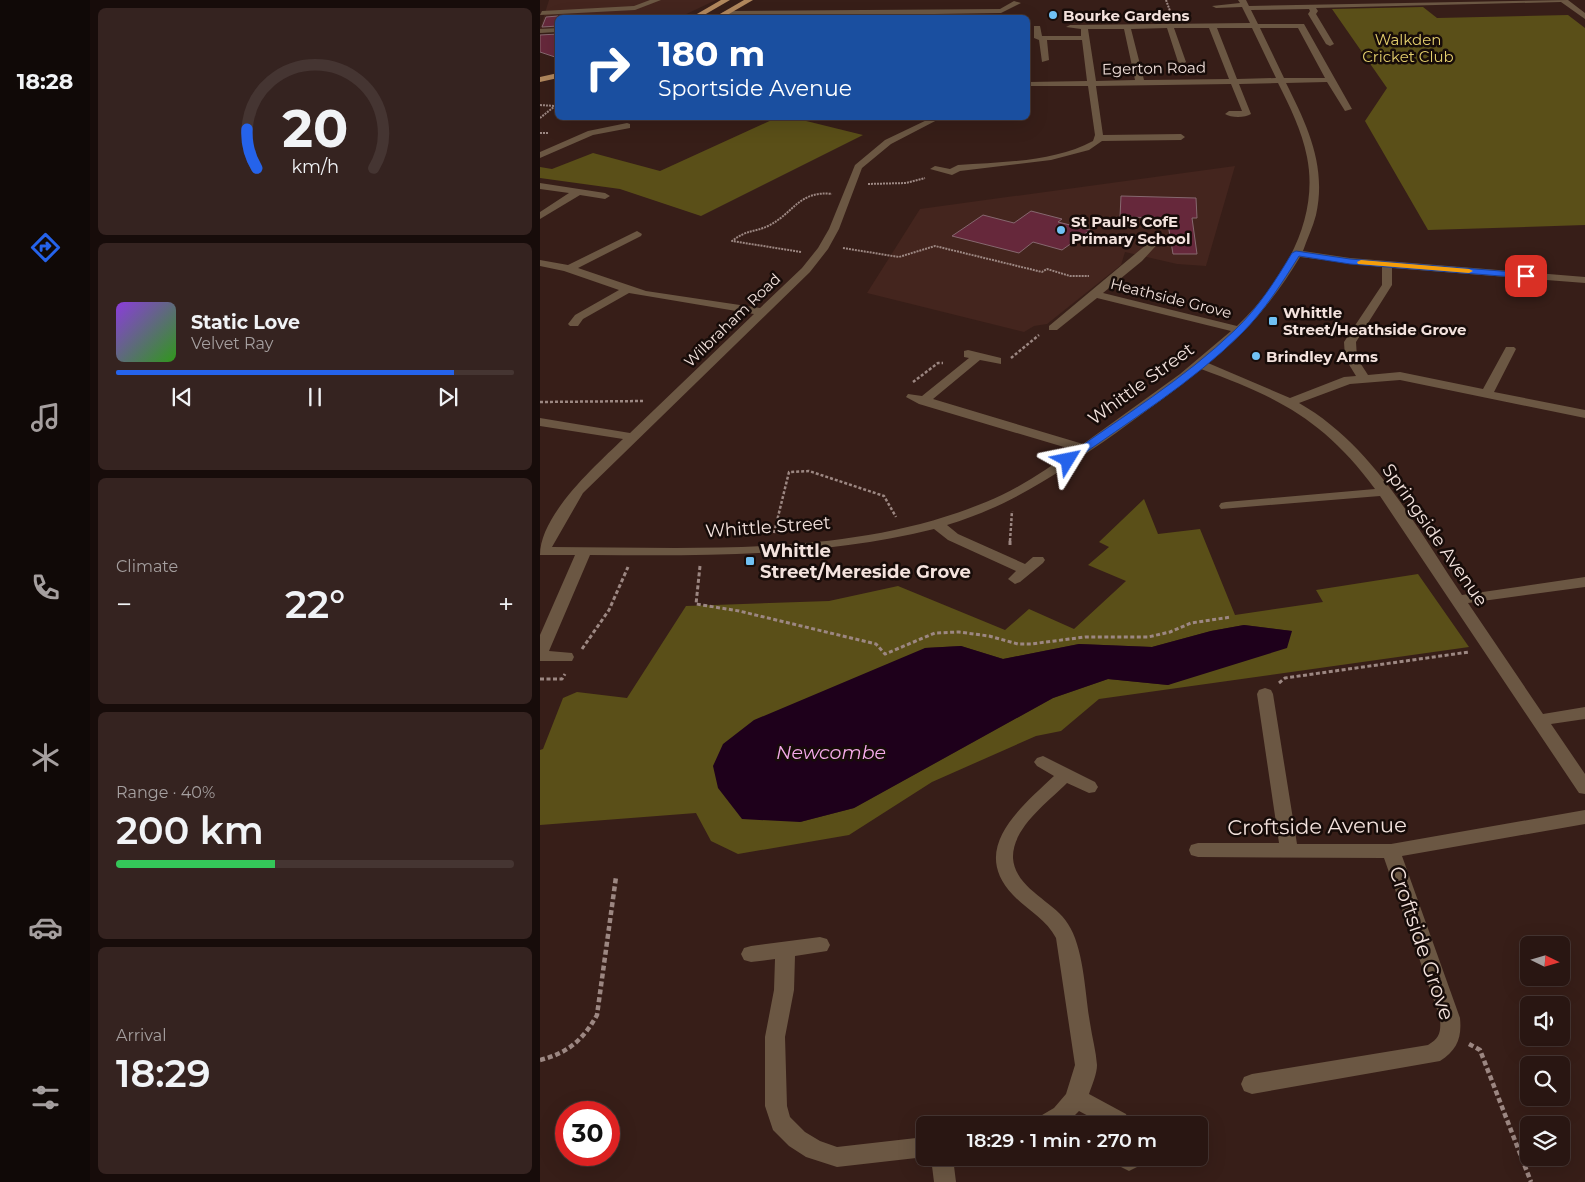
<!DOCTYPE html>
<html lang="en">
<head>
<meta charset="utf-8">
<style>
  body { margin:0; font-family:Montserrat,sans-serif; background:#352320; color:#f1f3f6; height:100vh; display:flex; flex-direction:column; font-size:19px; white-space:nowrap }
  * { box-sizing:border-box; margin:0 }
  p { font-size:16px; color:#a59f9f }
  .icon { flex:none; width:28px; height:28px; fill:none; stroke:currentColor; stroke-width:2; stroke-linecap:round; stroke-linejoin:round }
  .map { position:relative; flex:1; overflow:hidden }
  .sheet { display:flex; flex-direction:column; gap:8px; padding:8px; background:#170c0a; width:450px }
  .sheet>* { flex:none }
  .top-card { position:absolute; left:15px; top:15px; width:475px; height:105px; border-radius:8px; box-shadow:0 5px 20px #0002,0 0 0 1px #453532; background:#1a4fa0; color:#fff; overflow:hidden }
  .needle { width:32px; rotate:95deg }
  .tools { position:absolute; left:980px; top:936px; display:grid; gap:10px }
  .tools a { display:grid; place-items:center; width:50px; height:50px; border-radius:8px; background:#291612; box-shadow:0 5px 20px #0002,0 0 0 1px #453532; font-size:25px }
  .speed { position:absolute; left:15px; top:1101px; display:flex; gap:10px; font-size:25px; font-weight:700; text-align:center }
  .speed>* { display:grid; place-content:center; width:65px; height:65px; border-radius:50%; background:#291612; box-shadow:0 5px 20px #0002,0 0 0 1px #453532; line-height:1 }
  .speed .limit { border:8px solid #d22; background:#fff; color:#111 }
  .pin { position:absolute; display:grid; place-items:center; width:42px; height:42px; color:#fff; margin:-21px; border-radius:10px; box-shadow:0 2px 8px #0006 }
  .me { position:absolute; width:55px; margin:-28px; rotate:55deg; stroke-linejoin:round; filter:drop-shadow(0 0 4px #0008) }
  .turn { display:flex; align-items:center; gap:18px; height:105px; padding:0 20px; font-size:22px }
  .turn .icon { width:65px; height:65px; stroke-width:2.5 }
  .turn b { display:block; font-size:35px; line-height:42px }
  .big { font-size:38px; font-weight:600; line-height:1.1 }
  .sheet .card { flex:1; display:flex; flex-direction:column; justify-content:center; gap:8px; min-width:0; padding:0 18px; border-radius:8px; background:#352320 }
  .sheet .dial { align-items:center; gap:0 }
  .dial svg { height:130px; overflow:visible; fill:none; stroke:#453532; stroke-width:7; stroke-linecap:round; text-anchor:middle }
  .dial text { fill:#f1f3f6; stroke:none }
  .song { display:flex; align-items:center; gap:15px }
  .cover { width:60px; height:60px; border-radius:8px; background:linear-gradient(135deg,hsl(270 70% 55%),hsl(110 70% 35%)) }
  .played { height:5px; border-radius:2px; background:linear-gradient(90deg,#2563eb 85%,#453532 85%) }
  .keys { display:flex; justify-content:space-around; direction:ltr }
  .heat { display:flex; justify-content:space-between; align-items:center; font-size:28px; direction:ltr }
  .charge { height:8px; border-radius:4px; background:linear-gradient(90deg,#34c759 40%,#453532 0) }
  .trip { position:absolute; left:376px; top:1116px; width:292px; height:50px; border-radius:8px; background:#291612; box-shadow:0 5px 20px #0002,0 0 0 1px #453532; font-weight:600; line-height:50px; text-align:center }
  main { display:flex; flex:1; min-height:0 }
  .menu { display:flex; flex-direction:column; width:90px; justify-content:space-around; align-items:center; background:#100907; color:#a59f9f }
  .menu .icon { width:35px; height:35px }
  .menu .on { color:#2563eb }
  .menu b { font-size:22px; color:#f1f3f6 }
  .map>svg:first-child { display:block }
</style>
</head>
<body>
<main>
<nav class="menu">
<b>18:28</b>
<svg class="icon on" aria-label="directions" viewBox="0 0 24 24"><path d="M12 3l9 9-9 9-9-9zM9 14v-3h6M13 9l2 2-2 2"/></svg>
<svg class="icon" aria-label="music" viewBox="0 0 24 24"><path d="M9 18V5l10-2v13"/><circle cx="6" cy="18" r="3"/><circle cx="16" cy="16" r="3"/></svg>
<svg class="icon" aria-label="phone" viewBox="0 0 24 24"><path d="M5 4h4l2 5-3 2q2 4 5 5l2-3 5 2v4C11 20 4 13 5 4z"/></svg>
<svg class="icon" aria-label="climate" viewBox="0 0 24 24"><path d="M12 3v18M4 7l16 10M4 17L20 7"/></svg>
<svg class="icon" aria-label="car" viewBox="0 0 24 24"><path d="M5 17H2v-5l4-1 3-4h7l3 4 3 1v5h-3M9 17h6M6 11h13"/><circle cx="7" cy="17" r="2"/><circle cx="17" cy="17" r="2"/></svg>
<svg class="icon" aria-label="filters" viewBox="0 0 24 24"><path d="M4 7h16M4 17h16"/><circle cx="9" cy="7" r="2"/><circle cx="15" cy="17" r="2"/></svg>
</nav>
<section class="sheet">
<div class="card dial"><svg viewBox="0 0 100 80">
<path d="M14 69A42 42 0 1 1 86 69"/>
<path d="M14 69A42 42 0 0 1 8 45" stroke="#2563eb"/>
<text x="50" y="56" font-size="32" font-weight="700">20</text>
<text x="50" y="72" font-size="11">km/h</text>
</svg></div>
<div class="card">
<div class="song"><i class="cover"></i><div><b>Static Love</b><p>Velvet Ray</p></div></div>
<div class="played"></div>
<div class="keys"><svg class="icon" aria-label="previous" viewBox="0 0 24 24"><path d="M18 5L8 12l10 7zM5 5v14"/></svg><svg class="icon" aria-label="pause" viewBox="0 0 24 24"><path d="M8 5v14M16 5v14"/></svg><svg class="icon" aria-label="next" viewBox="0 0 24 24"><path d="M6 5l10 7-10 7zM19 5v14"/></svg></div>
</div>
<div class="card"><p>Climate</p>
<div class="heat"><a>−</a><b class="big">22°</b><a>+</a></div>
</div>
<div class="card"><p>Range · 40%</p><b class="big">200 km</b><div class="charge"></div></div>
<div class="card"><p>Arrival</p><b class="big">18:29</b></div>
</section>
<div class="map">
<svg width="1045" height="1182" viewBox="0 0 1045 1182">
  <rect width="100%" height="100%" fill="#371e18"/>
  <g fill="#44251e">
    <path d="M 9,0 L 176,0 L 140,17 L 18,18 L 17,28 L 0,29 Z"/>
    <path d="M 695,166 L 666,266 L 637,264 L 585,252 L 581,265 L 507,324 L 494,326 L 484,332 L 327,293 L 380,209 Z"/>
  </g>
  <g fill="#5a4f18" fill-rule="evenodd">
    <path d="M 883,7 L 897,18 L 1028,15 L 1045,28 L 1045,225 L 888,230 L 825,121 L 847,88 L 792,9 Z"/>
    <path d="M 236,118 L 254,118 L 323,135 L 161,216 L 80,189 L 0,178 L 0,167 L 12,169 L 53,153 L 120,171 Z"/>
    <path d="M 604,499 L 618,534 L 660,529 L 695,615 L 783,602 L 776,590 L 878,574 L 929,647 L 559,699 L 521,731 L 496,736 L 392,782 L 309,835 L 198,854 L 171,841 L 156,813 L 0,825 L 0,750 L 3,749 L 23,698 L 37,692 L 87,698 L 146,606 L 289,601 L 358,586 L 465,630 L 489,609 L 534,629 L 586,581 L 548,565 L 569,547 L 559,542 ZM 704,625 L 752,631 L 628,685 L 568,679 L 513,698 L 314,808 L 260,822 L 385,648 L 421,646 L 463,659 L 539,644 L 612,647 L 671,631 Z"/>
  </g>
  <path fill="#1e001b" d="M 704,625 L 752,631 L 747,648 L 628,685 L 568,679 L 513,698 L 314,808 L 260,822 L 202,819 L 178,788 L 173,766 L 183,744 L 214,720 L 385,648 L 421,646 L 463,659 L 539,644 L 612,647 L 671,631 Z"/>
  <g fill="#66283b" stroke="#86686f">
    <path d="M 18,16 L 18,26 L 2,27 L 6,17 Z"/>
    <path d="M 18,34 L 18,58 L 0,52 L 0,35 Z"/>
    <path d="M 581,196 L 656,198 L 657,218 L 652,218 L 657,254 L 633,254 L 627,218 L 580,217 Z"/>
    <path d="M 491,211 L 522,219 L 518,222 L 550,230 L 522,250 L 493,242 L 479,253 L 412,236 L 443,215 L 474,223 Z"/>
  </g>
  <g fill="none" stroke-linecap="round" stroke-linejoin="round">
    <g stroke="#9c8782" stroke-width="2" stroke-dasharray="2 1" stroke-linecap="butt">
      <path d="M 626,0 L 630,11"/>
      <path d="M 0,105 L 15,106 L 18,104"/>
      <path d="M 0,118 L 15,106"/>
      <path d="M 0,133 L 9,133"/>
      <path d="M 328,184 L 366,183 L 385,178"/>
      <path d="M 303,248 L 359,257 L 395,246 L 502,272 L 507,269 L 530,276 L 549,276"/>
      <path d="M 261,252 L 192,241 C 208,229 213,233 228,226 C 253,214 259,190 292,194"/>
    </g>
    <g stroke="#9c8782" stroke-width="2.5" stroke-dasharray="3 2" stroke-linecap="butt">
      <path d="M 471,358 L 499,335"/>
      <path d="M 373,382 L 398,363 L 403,363"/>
      <path d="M 0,402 L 104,401"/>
      <path d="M 234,533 L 249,472 L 269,471 L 344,496 L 356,517"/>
      <path d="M 470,541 L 472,511"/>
    </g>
    <g stroke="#9c8782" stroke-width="3" stroke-dasharray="4 2.5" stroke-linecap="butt">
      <path d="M 470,545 L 470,540"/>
      <path d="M 160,566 L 156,604 L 199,611 L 336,644 L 345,654 L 395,633 L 419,632 L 449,636 L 478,644 L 491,644 L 545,637 L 608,637 L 630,632 L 651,623 L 691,617"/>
      <path d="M 42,649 L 69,610 L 88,567"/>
      <path d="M 0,679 L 22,679 L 25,674"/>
      <path d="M 739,683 L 745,678 L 929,652"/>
    </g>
    <g stroke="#9c8782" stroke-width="4.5" stroke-dasharray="5 3" stroke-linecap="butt">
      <path d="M 929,1044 L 940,1050 L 991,1182"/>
      <path d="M 0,1060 C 28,1053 43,1040 57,1015 L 76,877"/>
    </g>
    <g fill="#6b5743" fill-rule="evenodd">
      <path d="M 110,0 L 121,0 L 95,10 L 0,15 L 2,11 L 94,6 Z"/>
      <path d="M 698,0 L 706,0 L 709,6 L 1028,0 L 1045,13 L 1045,19 L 1021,2 L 776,8 L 778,11 L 776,14 L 794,44 L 790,46 L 786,44 L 768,14 L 770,11 L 769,9 L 711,10 L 718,24 L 764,24 L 812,109 L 805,111 L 787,82 L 746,83 C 767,125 787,166 776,215 C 773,227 767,239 763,251 L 810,258 L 1045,277 L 1045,283 L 852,268 L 852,285 L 816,342 L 817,358 L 828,375 L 860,372 L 943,389 L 966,347 L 974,347 L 976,349 L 954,392 L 1045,410 L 1045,418 L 860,380 L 810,384 L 759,403 C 833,445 876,527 922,595 L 1045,577 L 1045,587 L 928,603 L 1003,714 L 1045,707 L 1045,719 L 1011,724 L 1045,774 L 1045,794 L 1039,793 L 840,496 L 681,509 L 679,506 L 681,503 L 686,502 L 835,489 C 785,421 738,397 661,369 C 634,392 604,412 576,433 C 520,472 473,505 407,525 L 418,534 L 485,564 L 493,557 L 503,557 L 505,560 L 503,563 L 480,582 L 475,584 L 468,579 L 476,571 L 408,540 L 394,529 C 281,557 165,556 50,555 L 9,651 L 32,653 L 34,657 L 32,661 L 0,661 L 0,635 L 35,555 L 0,555 C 0,515 55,466 83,439 L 0,426 L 0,418 L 90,433 L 214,314 L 89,293 L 43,319 L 38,326 L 30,326 L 28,324 L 35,315 L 79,290 L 24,271 L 0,266 L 0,260 L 28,265 L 97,231 L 102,234 L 101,236 L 38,268 L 106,291 L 220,308 L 262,268 L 278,248 L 289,229 L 315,165 L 345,140 L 391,118 L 401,118 L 351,144 L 322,168 L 299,229 L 288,249 L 270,272 L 43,493 L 12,547 C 155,547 311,558 446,502 C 478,489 506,470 534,450 L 379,404 L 366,397 L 368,394 L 382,396 L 429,358 L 424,357 L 424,351 L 428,350 L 461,358 L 461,364 L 440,360 L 393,399 L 543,444 L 640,374 L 691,331 L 557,298 L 517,330 L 509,330 L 509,326 L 619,234 L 624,237 L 602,261 L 563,293 L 697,326 C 741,284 780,221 767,157 C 762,131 750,107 738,83 L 699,84 L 711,114 C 705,118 691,118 685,114 L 689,111 L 702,111 L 691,84 L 556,86 L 563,135 L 641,134 L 645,137 L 641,140 L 562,141 L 549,150 L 511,160 L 420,171 L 412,175 L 390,169 L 395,166 L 410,169 L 418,165 C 462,162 514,162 553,141 L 555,135 L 548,86 L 488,86 L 488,82 L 547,81 L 542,40 L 507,40 L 509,60 L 502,62 L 499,40 L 494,38 L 494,26 L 500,26 L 502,36 L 541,36 L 541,29 L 526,27 L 530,25 L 710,23 L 702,7 L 676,8 L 672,6 L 700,3 ZM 627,28 L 638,62 L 642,64 L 646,62 L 634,28 L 669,28 L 689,79 L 604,80 L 591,29 ZM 677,28 L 712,28 L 736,78 L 697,79 ZM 720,28 L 758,28 L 785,78 L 744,78 ZM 548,29 L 584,29 L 595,80 L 556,81 ZM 760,257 L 842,267 L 842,285 L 804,342 L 805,358 L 816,376 L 804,377 L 750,398 L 668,363 C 706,333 735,299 760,257 Z"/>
      <path d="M 474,1 L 481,3 L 461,13 L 395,14 L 392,18 L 384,18 L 385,15 L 186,15 L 182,13 L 186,11 L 460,9 Z"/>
      <path d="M 18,28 L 18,32 L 0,33 L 0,29 Z"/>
      <path d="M 87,123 L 90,124 L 90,128 L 53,135 L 0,158 L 0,152 L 48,131 Z"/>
      <path d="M 0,183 L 65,193 L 70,196 L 65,199 L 40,195 L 0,219 L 0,212 L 29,193 L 0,189 Z"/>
      <path d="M 725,688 L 731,690 L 733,694 L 757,844 L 851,844 L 1045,810 L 1045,824 L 862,856 L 920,1018 C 922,1038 917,1050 900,1061 L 712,1094 L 704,1091 L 701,1084 L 704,1077 L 712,1074 L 888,1045 C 900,1038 901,1032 900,1018 L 844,858 L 658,857 L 651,855 L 649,850 L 651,845 L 658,843 L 739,843 L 717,694 L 719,690 Z"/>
      <path d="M 503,756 L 555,782 L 558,787 L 555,792 L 549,793 L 527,783 C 508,802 472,828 473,858 C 475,889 514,901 528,924 C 544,948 545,994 550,1023 C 552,1037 556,1051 557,1065 C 557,1074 552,1085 549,1094 L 586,1114 L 590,1125 L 565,1125 L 539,1111 L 525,1125 L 494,1125 L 497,1118 L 514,1108 L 526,1094 L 535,1065 L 516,938 C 506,919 487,910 473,895 C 429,849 480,808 514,776 L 497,766 L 494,762 L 497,758 Z"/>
      <path d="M 280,937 L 287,939 L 290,945 L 287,951 L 255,956 L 254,990 L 245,1037 L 247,1106 L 250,1117 L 265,1132 L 280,1141 L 297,1147 L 385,1137 L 385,1157 L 297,1167 L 266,1157 L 249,1146 L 233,1130 L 225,1106 L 225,1037 L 234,990 L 235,959 L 211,962 L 204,960 L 201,954 L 204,948 L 211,946 Z"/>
      <path d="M 391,1158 L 413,1158 L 416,1182 L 394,1182 Z"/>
      <path d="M 577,1158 L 599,1158 L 600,1160 L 597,1167 L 589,1171 L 581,1167 Z"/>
    </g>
    <g fill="#b1875d" fill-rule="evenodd">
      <path d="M 181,0 L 190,0 L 159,18 L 150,18 Z"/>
      <path d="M 204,0 L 213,0 L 182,18 L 173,18 Z"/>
      <path d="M 18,73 L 18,78 L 0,82 L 0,77 Z"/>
    </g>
  </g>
  <path fill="#2563eb" stroke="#184099" d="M 756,251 L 810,259 L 986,273 L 990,276 L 986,278 L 810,264 L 759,256 C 742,283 725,310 702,333 C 652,383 589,421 532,462 L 524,462 L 524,458 C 582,417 644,379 695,330 C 718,308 736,280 752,253 Z"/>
  <path fill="#f59e0b" d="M 821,260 L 929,269 L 933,271 L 929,273 L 818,264 L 817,262 Z"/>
  <g fill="#70c1f4" stroke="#170c09" stroke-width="2">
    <circle cx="513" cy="15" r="5"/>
    <circle cx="521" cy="230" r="5"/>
    <rect x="728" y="316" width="10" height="10" rx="2.5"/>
    <circle cx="716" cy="356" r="5"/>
    <rect x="205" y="556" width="10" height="10" rx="2.5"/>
  </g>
  <g text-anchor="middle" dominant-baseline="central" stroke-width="5" stroke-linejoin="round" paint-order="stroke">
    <g font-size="15" font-weight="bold" fill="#f3e2dd" stroke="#170c09" text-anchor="start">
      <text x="523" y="15">Bourke Gardens</text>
      <text x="531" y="221">St Paul's CofE<tspan x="531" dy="17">Primary School</tspan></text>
      <text x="743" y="312">Whittle<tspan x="743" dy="17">Street/Heathside Grove</tspan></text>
      <text x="726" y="356">Brindley Arms</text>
    </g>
    <g font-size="15" fill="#e4cf6d" stroke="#170c09">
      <text x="868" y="39">Walkden<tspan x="868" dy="17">Cricket Club</tspan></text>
    </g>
    <g font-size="15" fill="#f3e2dd" stroke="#170c09">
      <text transform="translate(614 68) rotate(-1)">Egerton Road</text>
      <text transform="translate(631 298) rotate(14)">Heathside Grove</text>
      <text transform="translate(192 320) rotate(-44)">Wilbraham Road</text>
    </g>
    <g font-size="18" fill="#f3e2dd" stroke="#170c09">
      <text transform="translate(601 384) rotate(-36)">Whittle Street</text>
      <text transform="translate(228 527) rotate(-4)">Whittle Street</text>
      <text transform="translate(895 535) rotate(55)">Springside Avenue</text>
    </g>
    <g font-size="18" font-weight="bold" fill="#f3e2dd" stroke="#170c09" text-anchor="start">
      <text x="220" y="551">Whittle<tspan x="220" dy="21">Street/Mereside Grove</tspan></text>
    </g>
    <g font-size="19" font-style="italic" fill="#f5aaea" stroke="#170c09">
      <text x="291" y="752">Newcombe</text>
    </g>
    <g font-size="21" fill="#f3e2dd" stroke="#170c09">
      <text transform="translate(777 826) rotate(-1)">Croftside Avenue</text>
      <text transform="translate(882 943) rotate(71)">Croftside Grove</text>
    </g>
  </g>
</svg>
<div class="tools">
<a><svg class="needle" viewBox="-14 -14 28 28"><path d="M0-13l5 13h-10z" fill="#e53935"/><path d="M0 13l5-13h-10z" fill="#a59f9f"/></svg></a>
<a><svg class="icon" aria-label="sound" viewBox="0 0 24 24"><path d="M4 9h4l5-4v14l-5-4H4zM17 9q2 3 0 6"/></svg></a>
<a><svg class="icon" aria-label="search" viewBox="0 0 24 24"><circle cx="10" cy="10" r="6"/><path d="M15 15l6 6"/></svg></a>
<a><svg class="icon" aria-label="layers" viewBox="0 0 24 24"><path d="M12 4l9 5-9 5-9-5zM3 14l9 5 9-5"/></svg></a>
</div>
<div class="speed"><div class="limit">30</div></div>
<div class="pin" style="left:986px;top:276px;background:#d93025"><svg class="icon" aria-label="arrive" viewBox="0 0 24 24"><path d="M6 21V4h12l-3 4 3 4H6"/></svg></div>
<svg class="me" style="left:528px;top:460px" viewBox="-20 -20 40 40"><path d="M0-17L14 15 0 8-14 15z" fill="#2563eb" stroke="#fff" stroke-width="4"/></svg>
<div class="trip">18:29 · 1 min · 270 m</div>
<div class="top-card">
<div class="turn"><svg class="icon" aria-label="right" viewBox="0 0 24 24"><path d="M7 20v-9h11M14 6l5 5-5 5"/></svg><div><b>180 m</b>Sportside Avenue</div></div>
</div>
</div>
</main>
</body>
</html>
